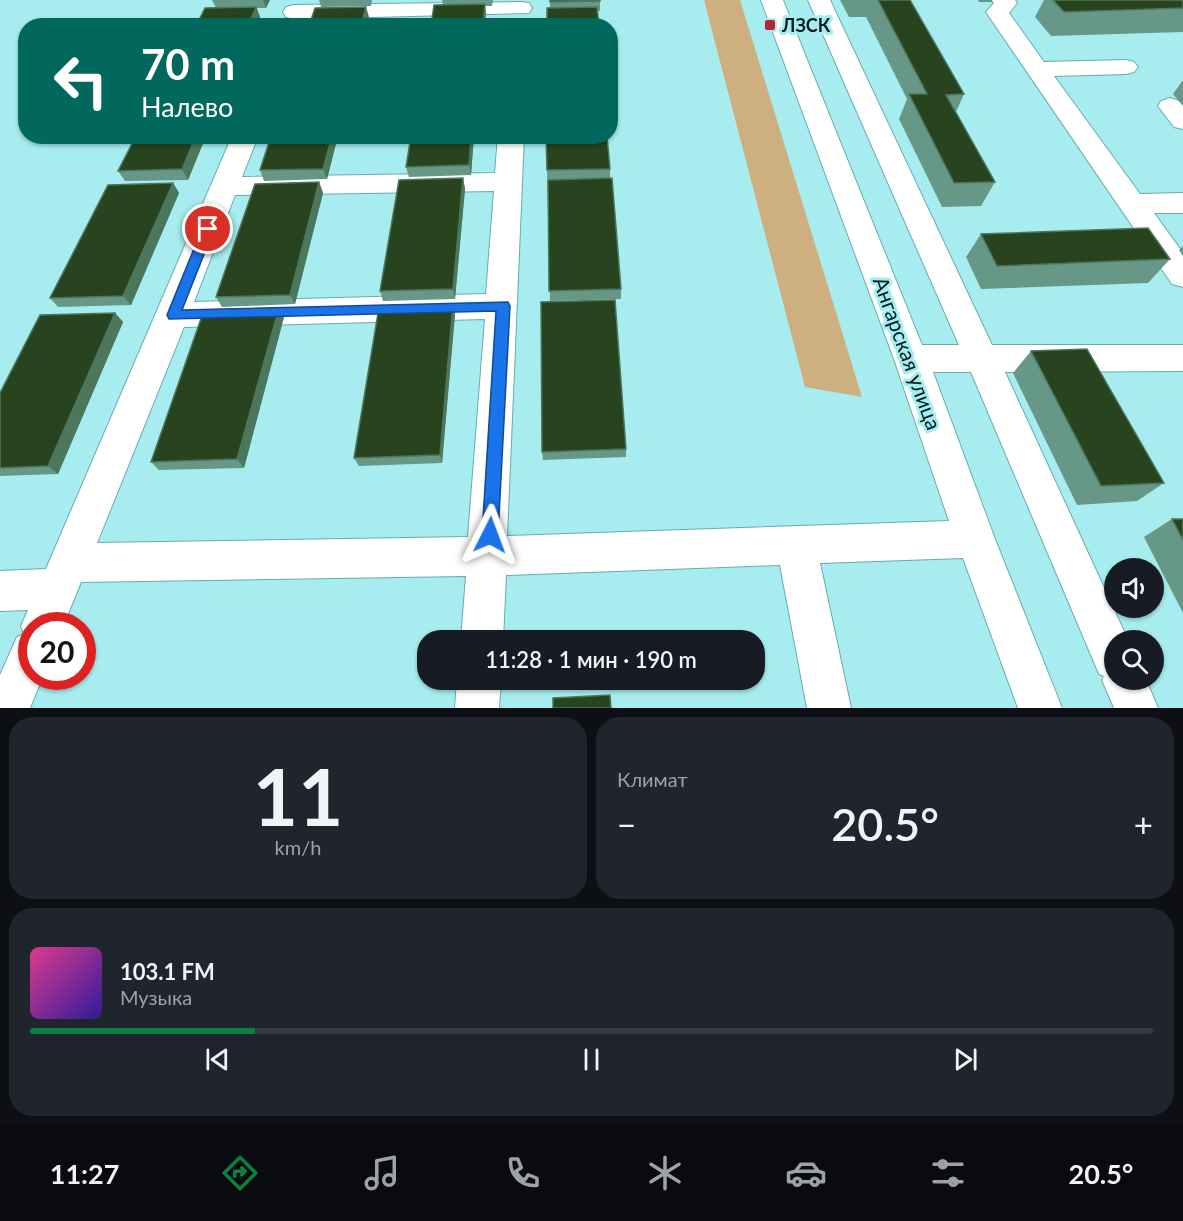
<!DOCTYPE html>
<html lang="ru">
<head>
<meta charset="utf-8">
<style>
  body { margin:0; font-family:Lato,sans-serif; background:#20242c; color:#f1f3f6; height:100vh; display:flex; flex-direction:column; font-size:22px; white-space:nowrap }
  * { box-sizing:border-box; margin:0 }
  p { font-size:20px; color:#9ea1a6 }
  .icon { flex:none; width:33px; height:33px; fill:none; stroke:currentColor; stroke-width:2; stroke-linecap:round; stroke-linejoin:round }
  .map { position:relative; height:708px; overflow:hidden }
  .sheet { display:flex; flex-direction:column; gap:9px; padding:9px; background:#0d0f14; flex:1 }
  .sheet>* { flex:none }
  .top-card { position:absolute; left:18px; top:18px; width:600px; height:126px; border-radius:24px; box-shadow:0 2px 4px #0004; background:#00695c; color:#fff; overflow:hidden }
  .tools { position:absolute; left:1104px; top:558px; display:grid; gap:12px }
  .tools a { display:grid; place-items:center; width:60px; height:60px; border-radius:50%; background:#171b24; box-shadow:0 2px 4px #0004; font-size:30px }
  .speed { position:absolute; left:18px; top:612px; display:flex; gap:12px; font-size:30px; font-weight:700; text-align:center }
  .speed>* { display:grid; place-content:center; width:78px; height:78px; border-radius:50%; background:#171b24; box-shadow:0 2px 4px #0004; line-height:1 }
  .speed .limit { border:9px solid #d22; background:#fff; color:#111 }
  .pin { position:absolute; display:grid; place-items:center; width:51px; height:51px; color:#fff; margin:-26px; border:3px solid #fff; border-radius:50%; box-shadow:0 2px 6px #0007 }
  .me { position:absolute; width:66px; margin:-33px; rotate:3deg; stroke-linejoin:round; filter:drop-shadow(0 0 4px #0008) }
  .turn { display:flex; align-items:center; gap:21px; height:126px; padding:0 24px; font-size:27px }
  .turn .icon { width:78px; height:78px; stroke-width:2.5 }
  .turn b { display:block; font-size:42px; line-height:51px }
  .big { font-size:45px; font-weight:600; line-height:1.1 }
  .sheet .card { flex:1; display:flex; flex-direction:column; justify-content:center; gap:9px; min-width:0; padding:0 21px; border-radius:24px; background:#20242c }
  .sheet .dial { align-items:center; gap:0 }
  .dial b { font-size:78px; line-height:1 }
  .song { display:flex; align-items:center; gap:18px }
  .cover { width:72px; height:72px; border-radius:9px; background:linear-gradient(135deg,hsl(330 70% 55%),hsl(250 70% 35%)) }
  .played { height:6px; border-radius:3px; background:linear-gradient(90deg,#0b8043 20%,#363941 20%) }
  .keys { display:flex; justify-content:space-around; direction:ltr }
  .heat { display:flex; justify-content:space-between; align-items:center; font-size:33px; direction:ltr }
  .sheet .tiles { flex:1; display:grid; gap:9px; grid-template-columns:1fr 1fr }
  .card:last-child { grid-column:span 2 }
  .trip { position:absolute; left:417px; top:630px; width:348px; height:60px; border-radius:24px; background:#171b24; box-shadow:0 2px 4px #0004; font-weight:600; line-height:60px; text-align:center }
  .dock { display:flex; height:96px; justify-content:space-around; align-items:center; background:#090b0e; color:#9ea1a6 }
  .dock .icon { width:42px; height:42px }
  .dock .selected { color:#0b8043 }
  .dock b { font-size:27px; color:#f1f3f6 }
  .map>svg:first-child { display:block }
</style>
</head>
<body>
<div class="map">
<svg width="1183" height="708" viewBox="0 0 1183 708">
  <rect width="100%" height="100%" fill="#a7edef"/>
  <path fill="#ceaf7f" d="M 704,0 L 740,0 L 862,397 L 805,387 Z"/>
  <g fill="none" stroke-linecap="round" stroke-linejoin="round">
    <g stroke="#68abae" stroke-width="2">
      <g id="minor">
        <path d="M 761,0 L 783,0 L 922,345 L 959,345 L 808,0 L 830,0 L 992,345 L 1183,345 L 1183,371 L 1005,372 L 1128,640 L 1114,640 L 1114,680 L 1146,680 L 1158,708 L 1114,708 L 1102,680 L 1104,676 L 1099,674 L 971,372 L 933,372 L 995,539 L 1062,708 L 1018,708 L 963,558 L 820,563 L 851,708 L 807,708 L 780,565 L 506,575 L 503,640 L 461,640 L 466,576 L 81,582 L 63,626 L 32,626 L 32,676 L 43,676 L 30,708 L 0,708 L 0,675 L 17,637 L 24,634 L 21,626 L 28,610 L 0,611 L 0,571 L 46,569 L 232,136 L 258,136 L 242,177 L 495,173 L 498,136 L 524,136 L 507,536 L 949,521 L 894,359 ZM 494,191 L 486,294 L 194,302 L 235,195 ZM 485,319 L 468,537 L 97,543 L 184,327 Z"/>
        <path d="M 992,0 L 1015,0 L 1017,3 L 1009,13 L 1044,62 L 1126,60 L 1134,62 L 1138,67 L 1134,72 L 1126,74 L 1054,76 L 1140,194 L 1183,193 L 1183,213 L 1154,213 L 1183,253 L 1183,287 L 1172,284 L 986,12 L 994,3 Z"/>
        <path d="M 521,2 L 529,3 L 532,8 L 529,13 L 294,19 L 286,17 L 283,12 L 286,7 L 294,5 Z"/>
        <path d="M 1170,98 L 1179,101 L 1183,105 L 1183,129 L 1174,127 L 1158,106 L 1161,101 Z"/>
        <path d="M 457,680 L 501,680 L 499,708 L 455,708 Z"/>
      </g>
    </g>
    <use href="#minor" fill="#fff" fill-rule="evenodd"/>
  </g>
  <g fill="#679887">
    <path d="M 212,0 L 270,0 L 266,8 L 257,8 L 260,17 L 256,26 L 196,26 L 216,8 Z"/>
    <path d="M 319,0 L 372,0 L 371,6 L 321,7 Z"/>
    <path d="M 442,0 L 493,0 L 492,6 L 485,6 L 486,14 L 443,5 Z"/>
    <path d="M 550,0 L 600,0 L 600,11 L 550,8 Z"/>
    <path d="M 840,0 L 878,0 L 964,94 L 956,112 L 995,182 L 981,206 L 942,207 L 899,119 L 907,99 L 866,17 L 849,17 Z"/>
    <path d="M 978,0 L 992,0 L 992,2 L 979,2 Z"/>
    <path d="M 1044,0 L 1183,0 L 1183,32 L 1051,36 L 1035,17 Z"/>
    <path d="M 1183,80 L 1183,106 L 1173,94 Z"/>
    <path d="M 206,136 L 188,180 L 125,181 L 118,171 Z"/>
    <path d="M 338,136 L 327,179 L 264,181 L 260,170 Z"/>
    <path d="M 474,136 L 471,175 L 409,177 L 406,167 Z"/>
    <path d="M 610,169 L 610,178 L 621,289 L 621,299 L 550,301 L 547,170 Z"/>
    <path d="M 463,178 L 465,189 L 455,299 L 383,301 L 380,291 Z"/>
    <path d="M 319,182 L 323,193 L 295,304 L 222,307 L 216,297 Z"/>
    <path d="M 173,183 L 179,193 L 131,305 L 58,307 L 50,298 Z"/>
    <path d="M 981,234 L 1170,259 L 1148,283 L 981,289 L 966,257 Z"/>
    <path d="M 1183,246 L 1183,256 L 1179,250 Z"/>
    <path d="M 453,304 L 455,314 L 442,463 L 359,466 L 354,458 Z"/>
    <path d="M 279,308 L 284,317 L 244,468 L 159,470 L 151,462 Z"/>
    <path d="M 115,313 L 123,322 L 58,474 L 0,476 L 0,393 Z"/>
    <path d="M 1031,351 L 1164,483 L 1137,501 L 1077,505 L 1013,373 Z"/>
    <path d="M 626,449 L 626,457 L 543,460 L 542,452 Z"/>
    <path d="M 1172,519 L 1183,519 L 1183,613 L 1144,537 Z"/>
  </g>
  <g fill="#4d775d">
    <path d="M 263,0 L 270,0 L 266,8 Z"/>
    <path d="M 485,4 L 486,14 L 485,26 L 483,26 Z"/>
    <path d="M 256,7 L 260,17 L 256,26 L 248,26 Z"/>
    <path d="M 366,7 L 369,17 L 367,26 L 361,26 Z"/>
    <path d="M 196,136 L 206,136 L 188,180 L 182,169 Z"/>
    <path d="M 332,136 L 338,136 L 327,179 L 323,169 Z"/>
    <path d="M 471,136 L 474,136 L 471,175 L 469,165 Z"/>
    <path d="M 463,178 L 465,189 L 455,299 L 453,289 Z"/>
    <path d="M 319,182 L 323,193 L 295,304 L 290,295 Z"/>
    <path d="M 173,183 L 179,193 L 131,305 L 123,296 Z"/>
    <path d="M 453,304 L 455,314 L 442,463 L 440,455 Z"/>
    <path d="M 279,308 L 284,317 L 244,468 L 237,459 Z"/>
    <path d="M 115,313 L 123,322 L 58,474 L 48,466 Z"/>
  </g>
  <g fill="#27441f" stroke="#4d775d" stroke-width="1.5">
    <path d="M 550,0 L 600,0 L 600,1 L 550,2 Z"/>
    <path d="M 878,0 L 910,0 L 964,94 L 946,95 L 995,182 L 954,183 L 909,94 L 927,94 Z"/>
    <path d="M 1053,0 L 1183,0 L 1183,8 L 1064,12 Z"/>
    <path d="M 485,4 L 483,26 L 431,26 L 434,5 Z"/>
    <path d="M 256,7 L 248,26 L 196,26 L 205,8 Z"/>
    <path d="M 366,7 L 361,26 L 309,26 L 315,8 Z"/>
    <path d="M 597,7 L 599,26 L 547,26 L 547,8 Z"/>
    <path d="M 136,136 L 196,136 L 182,169 L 118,171 Z"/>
    <path d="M 271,136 L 332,136 L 323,169 L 260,170 Z"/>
    <path d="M 411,136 L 471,136 L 469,165 L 406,167 Z"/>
    <path d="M 546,136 L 607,136 L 610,169 L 547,170 Z"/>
    <path d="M 463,178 L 453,289 L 380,291 L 399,180 Z"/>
    <path d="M 612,178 L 621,289 L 549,291 L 548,180 Z"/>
    <path d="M 319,182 L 290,295 L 216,297 L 255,184 Z"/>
    <path d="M 173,183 L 123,296 L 50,298 L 108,185 Z"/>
    <path d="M 1148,228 L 1170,259 L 997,266 L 981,234 Z"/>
    <path d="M 615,300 L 626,449 L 542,452 L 541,302 Z"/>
    <path d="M 453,304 L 440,455 L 354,458 L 379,307 Z"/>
    <path d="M 279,308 L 237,459 L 151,462 L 204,310 Z"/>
    <path d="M 115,313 L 48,466 L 0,468 L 0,393 L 40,315 Z"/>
    <path d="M 1087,349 L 1164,483 L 1101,486 L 1031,351 Z"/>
    <path d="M 1172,519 L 1183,519 L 1183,540 Z"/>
    <path d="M 610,695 L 611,708 L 553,708 L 553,698 Z"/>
  </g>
  <path fill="#1a73e8" stroke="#114b97" stroke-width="1.5" d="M 208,225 L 214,229 L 182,310 L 508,302 L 510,306 L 498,535 L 495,541 L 490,543 L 484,541 L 482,535 L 496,311 L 169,319 L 167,315 L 202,229 Z"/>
  <rect fill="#b7253b" stroke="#a7edef" stroke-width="2" x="764" y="19" width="12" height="12" rx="3"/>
  <g text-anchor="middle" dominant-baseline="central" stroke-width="6" stroke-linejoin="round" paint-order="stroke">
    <g font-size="18" font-weight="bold" fill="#011d1e" stroke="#a7edef" text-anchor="start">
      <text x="782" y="25">ЛЗСК</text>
    </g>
    <g font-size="21" fill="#011d1e" stroke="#a7edef">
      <text transform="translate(908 353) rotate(70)">Ангарская улица</text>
    </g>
  </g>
</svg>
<div class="tools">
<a><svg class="icon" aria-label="sound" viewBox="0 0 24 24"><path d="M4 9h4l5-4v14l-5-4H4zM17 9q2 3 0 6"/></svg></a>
<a><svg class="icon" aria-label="search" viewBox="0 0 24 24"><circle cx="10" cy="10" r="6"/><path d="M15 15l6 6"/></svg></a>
</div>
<div class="speed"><div class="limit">20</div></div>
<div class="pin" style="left:208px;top:229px;background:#d93025"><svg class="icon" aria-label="arrive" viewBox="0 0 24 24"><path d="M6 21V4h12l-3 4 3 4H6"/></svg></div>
<svg class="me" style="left:490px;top:535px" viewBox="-20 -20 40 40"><path d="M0-17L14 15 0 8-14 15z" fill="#1a73e8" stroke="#fff" stroke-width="4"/></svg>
<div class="trip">11:28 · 1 мин · 190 m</div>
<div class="top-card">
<div class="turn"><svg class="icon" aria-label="left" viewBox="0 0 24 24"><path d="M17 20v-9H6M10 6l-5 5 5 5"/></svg><div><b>70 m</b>Налево</div></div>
</div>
</div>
<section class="sheet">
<div class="tiles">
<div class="card dial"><b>11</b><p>km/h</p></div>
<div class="card"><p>Климат</p>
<div class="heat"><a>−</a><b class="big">20.5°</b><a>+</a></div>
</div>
<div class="card">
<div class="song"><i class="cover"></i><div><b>103.1 FM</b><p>Музыка</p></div></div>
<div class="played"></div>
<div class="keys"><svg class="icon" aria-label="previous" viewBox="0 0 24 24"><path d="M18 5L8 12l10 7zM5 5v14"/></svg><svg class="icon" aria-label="pause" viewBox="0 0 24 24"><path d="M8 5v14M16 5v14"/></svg><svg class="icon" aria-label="next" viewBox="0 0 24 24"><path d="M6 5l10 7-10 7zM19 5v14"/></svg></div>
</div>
</div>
</section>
<nav class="dock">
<b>11:27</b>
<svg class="icon selected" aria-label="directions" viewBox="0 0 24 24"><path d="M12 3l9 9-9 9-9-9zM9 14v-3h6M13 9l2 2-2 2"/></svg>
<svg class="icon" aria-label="music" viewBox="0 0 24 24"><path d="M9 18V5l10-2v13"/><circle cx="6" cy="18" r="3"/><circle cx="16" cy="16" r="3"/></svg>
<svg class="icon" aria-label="phone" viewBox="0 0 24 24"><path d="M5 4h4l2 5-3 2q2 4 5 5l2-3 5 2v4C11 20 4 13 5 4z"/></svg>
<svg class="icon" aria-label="climate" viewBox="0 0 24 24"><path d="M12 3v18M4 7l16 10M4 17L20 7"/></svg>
<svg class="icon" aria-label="car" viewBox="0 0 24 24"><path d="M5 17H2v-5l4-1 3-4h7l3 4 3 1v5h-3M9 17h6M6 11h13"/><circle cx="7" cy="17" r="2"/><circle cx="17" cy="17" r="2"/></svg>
<svg class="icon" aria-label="filters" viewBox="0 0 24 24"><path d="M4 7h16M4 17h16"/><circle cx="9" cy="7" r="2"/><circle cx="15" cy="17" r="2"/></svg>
<b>20.5°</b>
</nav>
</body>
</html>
